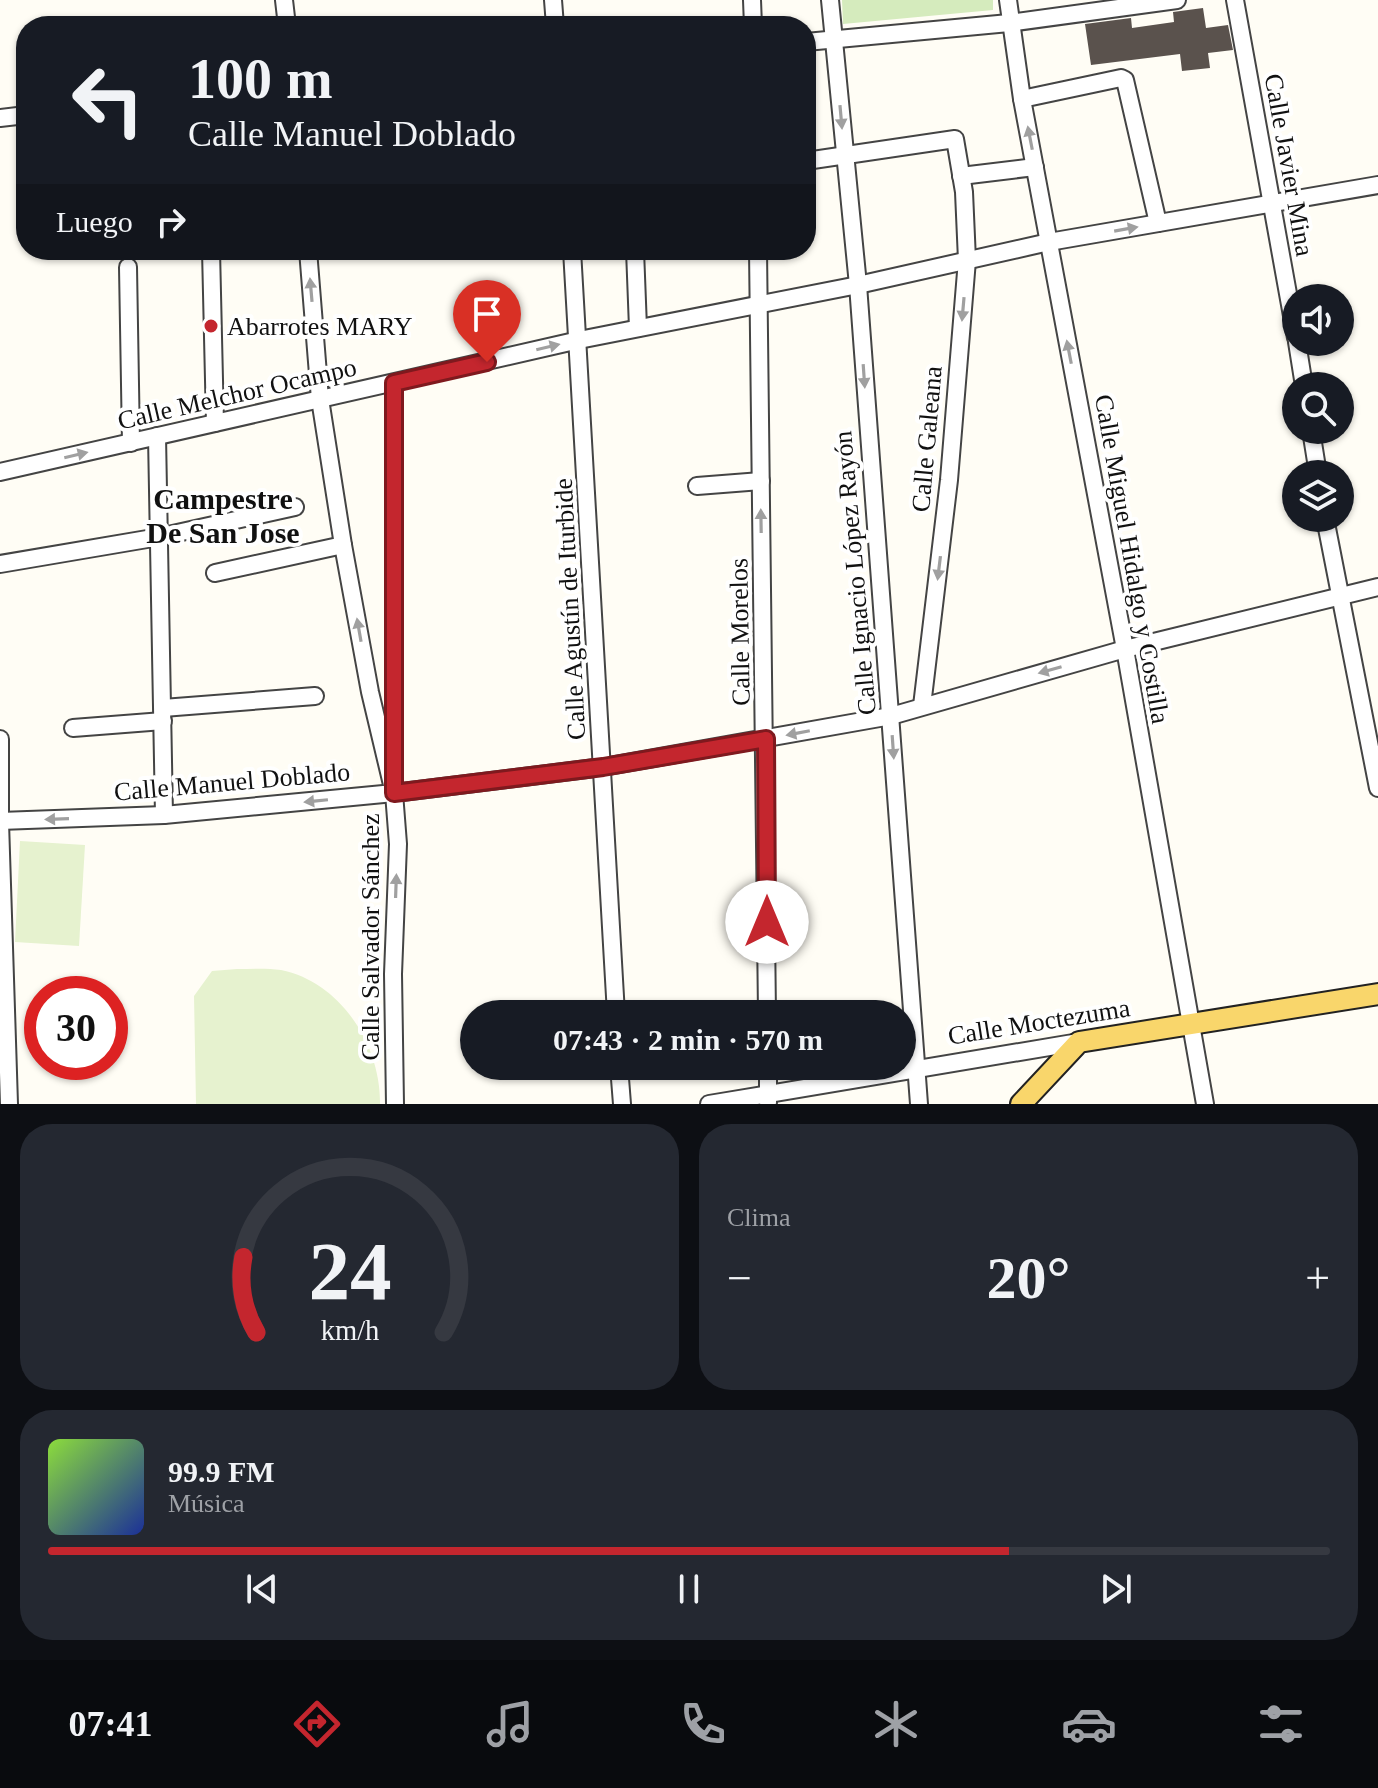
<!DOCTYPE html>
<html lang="es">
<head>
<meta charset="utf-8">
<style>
  body { margin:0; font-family:Georgia,serif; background:#242831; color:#f1f3f6; height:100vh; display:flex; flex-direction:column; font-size:30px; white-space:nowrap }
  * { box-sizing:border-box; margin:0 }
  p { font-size:26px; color:#9ea1a6 }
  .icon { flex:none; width:44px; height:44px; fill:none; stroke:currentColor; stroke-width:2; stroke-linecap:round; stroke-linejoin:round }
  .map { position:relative; height:1104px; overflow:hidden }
  .panel { display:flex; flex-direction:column; gap:20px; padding:20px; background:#0d0f14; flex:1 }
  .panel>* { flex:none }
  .guide { position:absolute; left:16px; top:16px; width:800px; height:244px; border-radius:32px; box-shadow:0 2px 6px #0004; background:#171b24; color:#f1f3f6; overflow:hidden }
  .tools { position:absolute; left:1282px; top:284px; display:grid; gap:16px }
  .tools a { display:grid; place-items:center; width:72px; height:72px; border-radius:50%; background:#171b24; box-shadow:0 2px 6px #0004; font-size:40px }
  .speed { position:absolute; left:24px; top:976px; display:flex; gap:16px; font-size:40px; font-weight:700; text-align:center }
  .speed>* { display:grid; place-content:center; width:104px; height:104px; border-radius:50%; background:#171b24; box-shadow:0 2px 6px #0004; line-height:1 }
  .speed .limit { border:12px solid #d22; background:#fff; color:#111 }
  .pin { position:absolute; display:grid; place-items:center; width:68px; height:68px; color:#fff; margin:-82px -34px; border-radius:50% 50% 50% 0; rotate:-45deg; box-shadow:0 0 8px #0007 }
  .pin .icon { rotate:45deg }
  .me { position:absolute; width:88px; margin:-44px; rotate:0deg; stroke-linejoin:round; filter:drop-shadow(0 0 6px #0008) }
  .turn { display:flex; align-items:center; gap:28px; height:168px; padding:0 40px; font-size:36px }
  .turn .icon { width:104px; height:104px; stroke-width:2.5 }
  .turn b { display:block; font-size:56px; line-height:68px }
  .then { display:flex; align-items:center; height:76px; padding:0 40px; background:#0003; gap:16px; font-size:30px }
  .big { font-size:60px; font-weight:700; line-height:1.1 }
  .panel .tile { flex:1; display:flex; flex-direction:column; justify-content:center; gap:12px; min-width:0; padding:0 28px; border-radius:32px; background:#242831 }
  .panel .dial { align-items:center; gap:0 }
  .dial svg { height:208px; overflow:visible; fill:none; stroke:#363941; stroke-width:7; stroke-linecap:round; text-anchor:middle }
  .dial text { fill:#f1f3f6; stroke:none }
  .song { display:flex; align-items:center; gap:24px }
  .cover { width:96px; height:96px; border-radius:12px; background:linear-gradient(135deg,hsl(90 70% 55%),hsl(230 70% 35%)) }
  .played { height:8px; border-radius:4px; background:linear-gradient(90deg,#c4262e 75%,#363941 75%) }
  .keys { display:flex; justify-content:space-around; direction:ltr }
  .heat { display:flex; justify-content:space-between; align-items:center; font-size:44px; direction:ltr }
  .panel .tiles { flex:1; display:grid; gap:20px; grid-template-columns:1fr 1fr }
  .tile:last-child { grid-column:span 2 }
  .trip { position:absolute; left:460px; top:1000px; width:456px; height:80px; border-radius:40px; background:#171b24; box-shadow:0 2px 6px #0004; font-weight:700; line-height:80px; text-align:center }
  .dock { display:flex; height:128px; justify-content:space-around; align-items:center; background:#090b0e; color:#9ea1a6 }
  .dock .icon { width:56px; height:56px }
  .dock .selected { color:#c4262e }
  .dock b { font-size:36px; color:#f1f3f6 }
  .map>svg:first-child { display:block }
</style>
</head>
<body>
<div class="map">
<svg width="1378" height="1104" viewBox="0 0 1378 1104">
  <rect width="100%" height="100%" fill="#fffdf5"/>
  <path fill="#d5ebbd" d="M 842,0 L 993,0 L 993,10 L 843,24 Z"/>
  <g fill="#e6f2cf">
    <path d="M 20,841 L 85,845 L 79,946 L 15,942 Z"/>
    <path d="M 237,969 C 251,969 267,968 281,970 C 341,982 381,1046 380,1104 L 196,1104 L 194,996 L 212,971 Z"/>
  </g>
  <path fill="#5a524d" d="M 1203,8 L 1206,28 L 1228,25 L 1233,50 L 1208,53 L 1210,68 L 1182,71 L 1180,54 L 1091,65 L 1085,24 L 1131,18 L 1132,28 L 1174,22 L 1173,12 Z"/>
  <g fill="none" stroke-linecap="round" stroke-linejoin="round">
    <g stroke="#444" stroke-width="20">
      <g id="minor">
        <path d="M 284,0 L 287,26"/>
        <path d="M 553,0 L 555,26"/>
        <path d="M 752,0 L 753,26"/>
        <path d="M 830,0 L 858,285 L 919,1104"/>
        <path d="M 1008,0 L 1022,99 L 1125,649 L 1205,1104"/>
        <path d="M 1235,0 L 1296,338"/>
        <path d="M 806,42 L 1009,23 L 1177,0"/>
        <path d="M 1022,99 L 1121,78 L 1125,80 L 1158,223"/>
        <path d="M 0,118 L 26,115"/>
        <path d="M 806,161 L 955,139 L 964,192 L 967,260 L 949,480 L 922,706"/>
        <path d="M 961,176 L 1035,167"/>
        <path d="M 211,250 L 215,423"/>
        <path d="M 308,250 L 320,399 L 343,545 L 370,692 L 394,793 L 398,844 L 393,974 L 395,1104"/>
        <path d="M 572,250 L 616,1014"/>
        <path d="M 635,250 L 638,328"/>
        <path d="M 758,250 L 767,1014"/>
        <path d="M 128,267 L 131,443"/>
        <path d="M 1297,342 L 1304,386"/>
        <path d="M 1311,430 L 1318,474"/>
        <path d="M 157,436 L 164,815"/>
        <path d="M 0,472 L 579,340 L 858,285 L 1049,242 L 1378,185"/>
        <path d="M 697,486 L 761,481"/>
        <path d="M 1325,518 L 1378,788"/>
        <path d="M 0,564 L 159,537 L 295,507"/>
        <path d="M 215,573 L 343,545"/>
        <path d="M 163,708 L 315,696"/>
        <path d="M 73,728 L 163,721"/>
        <path d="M 0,739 L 0,819"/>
        <path d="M 394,765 L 394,383"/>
        <path d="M 0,821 L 164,815 L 394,793 L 603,767 L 891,716 L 1125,649 L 1378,587"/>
        <path d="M 0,822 L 9,1104"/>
        <path d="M 619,1066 L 622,1104"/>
        <path d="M 768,1066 L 768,1102"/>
        <path d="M 709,1104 L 1079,1042"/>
      </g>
    </g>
    <g stroke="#222" stroke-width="24">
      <path id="major" d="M 1021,1104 L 1079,1042 L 1378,994"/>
    </g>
    <use href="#minor" stroke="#fff" stroke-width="16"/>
    <use href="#major" stroke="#f9d66b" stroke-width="20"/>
  </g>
  <defs><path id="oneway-solid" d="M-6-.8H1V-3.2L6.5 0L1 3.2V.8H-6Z" transform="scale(2)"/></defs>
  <g fill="#a0a0a0">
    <use href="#oneway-solid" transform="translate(841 117) rotate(85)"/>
    <use href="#oneway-solid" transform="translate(1030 138) rotate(-101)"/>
    <use href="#oneway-solid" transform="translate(1126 229) rotate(-10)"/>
    <use href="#oneway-solid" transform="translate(311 290) rotate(-95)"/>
    <use href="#oneway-solid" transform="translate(963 309) rotate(95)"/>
    <use href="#oneway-solid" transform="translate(548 347) rotate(-13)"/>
    <use href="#oneway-solid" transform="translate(1069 352) rotate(-101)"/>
    <use href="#oneway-solid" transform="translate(864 376) rotate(86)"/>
    <use href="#oneway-solid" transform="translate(76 455) rotate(-13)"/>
    <use href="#oneway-solid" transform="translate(761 521) rotate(-91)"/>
    <use href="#oneway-solid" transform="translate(939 568) rotate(97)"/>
    <use href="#oneway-solid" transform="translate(359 630) rotate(-100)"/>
    <use href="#oneway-solid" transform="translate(1050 670) rotate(164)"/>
    <use href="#oneway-solid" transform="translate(798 733) rotate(169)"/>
    <use href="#oneway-solid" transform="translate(893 747) rotate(86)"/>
    <use href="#oneway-solid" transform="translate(316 801) rotate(174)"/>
    <use href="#oneway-solid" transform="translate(57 819) rotate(178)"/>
    <use href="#oneway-solid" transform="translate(396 886) rotate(-88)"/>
  </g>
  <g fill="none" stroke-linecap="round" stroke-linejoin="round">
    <g stroke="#7f191e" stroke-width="20">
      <path id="route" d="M 487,362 L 394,383 L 394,793 L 603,767 L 766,739 L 767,922"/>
    </g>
    <use href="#route" stroke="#c4262e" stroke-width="14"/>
  </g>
  <circle fill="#c4262e" stroke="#fff" stroke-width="3" cx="211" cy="326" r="8"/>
  <g text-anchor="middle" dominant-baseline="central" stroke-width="8" stroke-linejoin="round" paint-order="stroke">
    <g font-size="26" fill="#111" stroke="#fff">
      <text transform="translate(1289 165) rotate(80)">Calle Javier Mina</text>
      <text transform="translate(237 394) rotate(-13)">Calle Melchor Ocampo</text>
      <text transform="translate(927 439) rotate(-85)">Calle Galeana</text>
      <text transform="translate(1132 559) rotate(80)">Calle Miguel Hidalgo y Costilla</text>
      <text transform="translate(855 573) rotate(-95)">Calle Ignacio López Rayón</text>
      <text transform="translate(570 609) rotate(-93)">Calle Agustín de Iturbide</text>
      <text transform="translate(740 632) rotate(-91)">Calle Morelos</text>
      <text transform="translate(232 782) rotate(-5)">Calle Manuel Doblado</text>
      <text transform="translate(370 937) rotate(-90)">Calle Salvador Sánchez</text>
      <text transform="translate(1039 1022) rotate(-9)">Calle Moctezuma</text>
    </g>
    <g font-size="26" fill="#111" stroke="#fff" text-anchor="start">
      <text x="227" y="326">Abarrotes MARY</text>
    </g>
    <g font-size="30" font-weight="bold" fill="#111" stroke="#fff">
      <text x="223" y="498">Campestre<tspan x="223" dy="34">De San Jose</tspan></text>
    </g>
  </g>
</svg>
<div class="tools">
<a><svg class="icon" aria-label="sound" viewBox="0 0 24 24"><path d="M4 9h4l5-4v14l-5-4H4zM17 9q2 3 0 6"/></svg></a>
<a><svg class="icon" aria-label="search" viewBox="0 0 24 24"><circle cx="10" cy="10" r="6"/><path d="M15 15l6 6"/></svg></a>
<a><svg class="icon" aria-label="layers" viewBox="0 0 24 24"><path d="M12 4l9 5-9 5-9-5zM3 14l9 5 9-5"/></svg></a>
</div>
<div class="speed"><div class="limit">30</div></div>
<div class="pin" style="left:487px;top:362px;background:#d93025"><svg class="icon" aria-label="arrive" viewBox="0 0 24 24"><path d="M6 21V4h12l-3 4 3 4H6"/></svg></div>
<svg class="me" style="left:767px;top:922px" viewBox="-20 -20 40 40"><circle r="19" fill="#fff"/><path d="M0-13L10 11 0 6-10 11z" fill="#c4262e"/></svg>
<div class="trip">07:43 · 2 min · 570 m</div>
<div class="guide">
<div class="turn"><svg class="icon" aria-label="left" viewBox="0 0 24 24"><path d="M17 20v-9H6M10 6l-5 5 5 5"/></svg><div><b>100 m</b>Calle Manuel Doblado</div></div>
<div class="then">Luego<svg class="icon" aria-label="right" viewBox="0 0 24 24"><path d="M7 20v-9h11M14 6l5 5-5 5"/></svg></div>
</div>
</div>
<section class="panel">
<div class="tiles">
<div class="tile dial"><svg viewBox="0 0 100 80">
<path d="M14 69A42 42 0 1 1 86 69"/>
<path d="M14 69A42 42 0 0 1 9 40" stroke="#c4262e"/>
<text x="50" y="56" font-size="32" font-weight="700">24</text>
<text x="50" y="72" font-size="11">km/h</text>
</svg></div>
<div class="tile"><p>Clima</p>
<div class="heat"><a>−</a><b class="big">20°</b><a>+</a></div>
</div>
<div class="tile">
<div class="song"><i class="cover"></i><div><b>99.9 FM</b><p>Música</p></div></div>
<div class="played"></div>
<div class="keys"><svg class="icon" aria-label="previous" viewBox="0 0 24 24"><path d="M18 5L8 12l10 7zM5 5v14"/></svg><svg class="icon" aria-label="pause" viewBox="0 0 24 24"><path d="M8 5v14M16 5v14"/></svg><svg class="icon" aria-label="next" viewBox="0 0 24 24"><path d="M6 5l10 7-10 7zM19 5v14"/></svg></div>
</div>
</div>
</section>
<nav class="dock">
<b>07:41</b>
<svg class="icon selected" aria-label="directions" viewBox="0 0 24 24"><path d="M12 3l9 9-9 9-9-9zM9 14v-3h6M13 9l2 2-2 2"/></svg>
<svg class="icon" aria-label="music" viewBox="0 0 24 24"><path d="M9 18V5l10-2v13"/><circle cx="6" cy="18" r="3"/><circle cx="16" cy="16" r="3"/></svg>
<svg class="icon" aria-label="phone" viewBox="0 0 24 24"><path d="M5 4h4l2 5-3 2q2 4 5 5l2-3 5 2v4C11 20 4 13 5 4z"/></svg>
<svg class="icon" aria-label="climate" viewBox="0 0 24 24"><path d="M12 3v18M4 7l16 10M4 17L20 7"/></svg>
<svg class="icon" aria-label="car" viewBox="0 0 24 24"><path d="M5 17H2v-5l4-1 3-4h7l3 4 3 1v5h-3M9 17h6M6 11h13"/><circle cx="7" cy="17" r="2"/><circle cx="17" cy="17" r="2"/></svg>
<svg class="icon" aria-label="filters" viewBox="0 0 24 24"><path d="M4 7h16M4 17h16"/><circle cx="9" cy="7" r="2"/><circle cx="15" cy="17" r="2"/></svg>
</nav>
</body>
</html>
